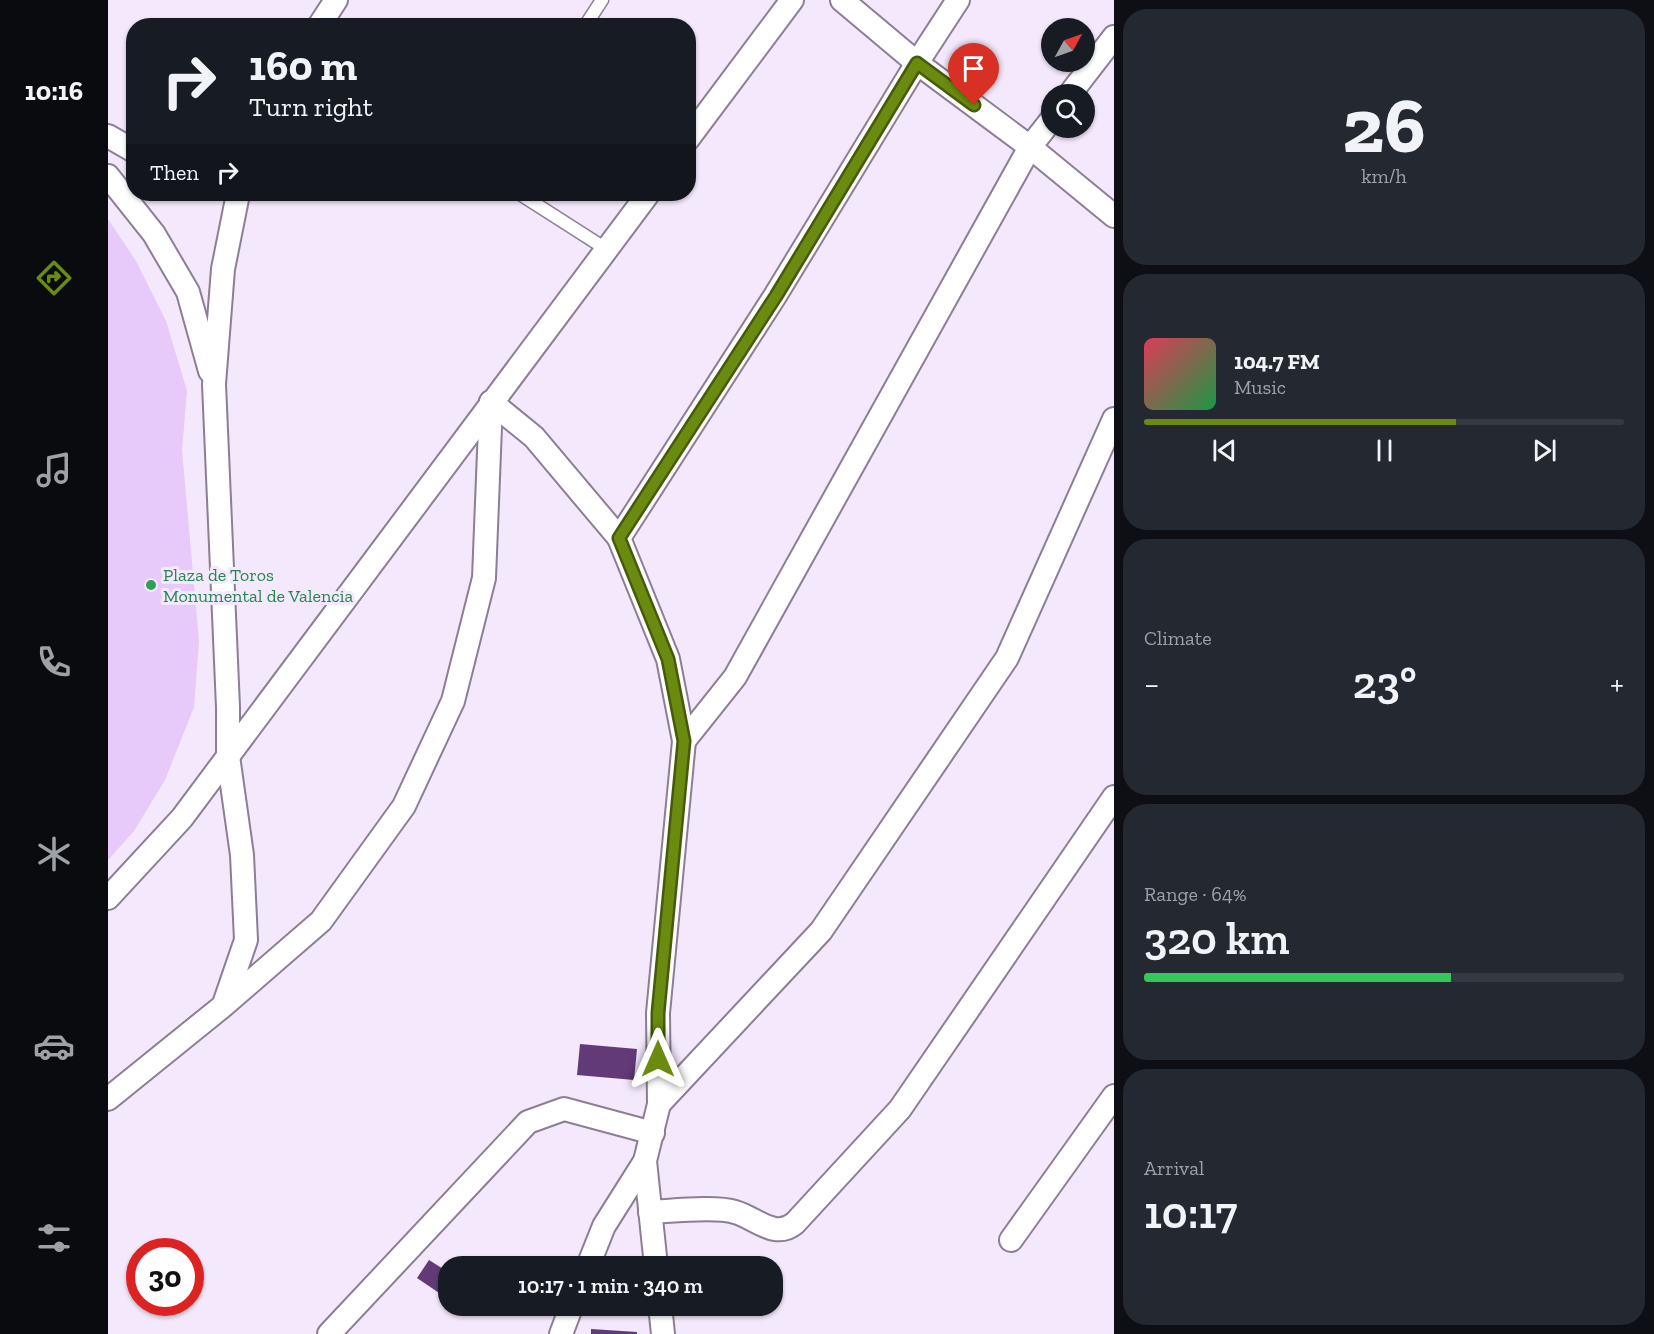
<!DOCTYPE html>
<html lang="en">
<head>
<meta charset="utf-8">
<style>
  body { margin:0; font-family:"Zilla Slab",serif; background:#242831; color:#f1f3f6; height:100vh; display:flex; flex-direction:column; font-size:22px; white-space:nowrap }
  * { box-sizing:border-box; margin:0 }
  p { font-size:20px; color:#9ea1a6 }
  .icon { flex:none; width:33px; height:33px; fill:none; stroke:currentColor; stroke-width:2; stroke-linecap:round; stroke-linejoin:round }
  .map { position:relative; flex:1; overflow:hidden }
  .drawer { display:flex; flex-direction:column; gap:9px; padding:9px; background:#0d0f14; width:540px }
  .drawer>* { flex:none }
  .hud { position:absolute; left:18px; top:18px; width:570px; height:183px; border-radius:24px; box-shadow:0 2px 4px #0004; background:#171b24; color:#f1f3f6; overflow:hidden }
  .needle { width:39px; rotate:50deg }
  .tools { position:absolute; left:933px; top:18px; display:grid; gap:12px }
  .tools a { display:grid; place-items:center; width:54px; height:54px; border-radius:50%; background:#171b24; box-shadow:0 2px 4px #0004; font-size:30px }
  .speed { position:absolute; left:18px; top:1238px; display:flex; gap:12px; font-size:30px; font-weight:700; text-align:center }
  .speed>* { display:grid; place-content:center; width:78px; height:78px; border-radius:50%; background:#171b24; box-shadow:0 2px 4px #0004; line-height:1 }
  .speed .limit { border:9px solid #d22; background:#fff; color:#111 }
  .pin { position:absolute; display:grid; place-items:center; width:51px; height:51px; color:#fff; margin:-62px -26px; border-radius:50% 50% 50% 0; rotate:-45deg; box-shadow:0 0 6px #0007 }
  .pin .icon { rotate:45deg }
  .me { position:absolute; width:66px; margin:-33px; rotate:0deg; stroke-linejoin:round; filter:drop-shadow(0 0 4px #0008) }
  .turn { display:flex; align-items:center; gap:21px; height:126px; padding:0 24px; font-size:27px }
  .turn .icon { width:78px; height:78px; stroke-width:2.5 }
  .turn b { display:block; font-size:42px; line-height:51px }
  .then { display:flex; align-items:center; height:57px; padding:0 24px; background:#0003; gap:12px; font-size:22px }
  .big { font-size:45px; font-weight:600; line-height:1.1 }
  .drawer .tile { flex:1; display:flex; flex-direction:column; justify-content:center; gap:9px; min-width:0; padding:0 21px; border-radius:24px; background:#242831 }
  .drawer .dial { align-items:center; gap:0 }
  .dial b { font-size:78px; line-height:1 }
  .song { display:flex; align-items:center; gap:18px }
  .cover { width:72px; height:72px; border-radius:9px; background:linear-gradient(135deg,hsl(350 70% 55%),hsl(140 70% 35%)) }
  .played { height:6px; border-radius:3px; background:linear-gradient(90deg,#6a8b0f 65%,#363941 65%) }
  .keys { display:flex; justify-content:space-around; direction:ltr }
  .heat { display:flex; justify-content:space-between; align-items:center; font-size:33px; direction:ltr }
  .charge { height:9px; border-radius:4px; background:linear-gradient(90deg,#34c759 64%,#363941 0) }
  .trip { position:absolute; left:330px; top:1256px; width:345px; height:60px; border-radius:24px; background:#171b24; box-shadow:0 2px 4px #0004; font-weight:600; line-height:60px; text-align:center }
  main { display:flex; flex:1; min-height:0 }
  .tab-bar { display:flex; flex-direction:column; width:108px; justify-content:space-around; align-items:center; background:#090b0e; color:#9ea1a6 }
  .tab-bar .icon { width:42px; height:42px }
  .tab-bar .active { color:#6a8b0f }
  .tab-bar b { font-size:27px; color:#f1f3f6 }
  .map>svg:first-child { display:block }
</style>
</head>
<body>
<main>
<nav class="tab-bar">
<b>10:16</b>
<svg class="icon active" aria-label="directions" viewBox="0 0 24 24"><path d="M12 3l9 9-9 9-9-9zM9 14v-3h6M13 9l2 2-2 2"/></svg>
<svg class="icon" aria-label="music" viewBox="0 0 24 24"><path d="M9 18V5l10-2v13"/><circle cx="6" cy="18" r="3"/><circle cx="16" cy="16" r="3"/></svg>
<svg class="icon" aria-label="phone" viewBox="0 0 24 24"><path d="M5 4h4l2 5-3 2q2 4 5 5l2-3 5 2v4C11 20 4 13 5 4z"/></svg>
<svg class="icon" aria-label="climate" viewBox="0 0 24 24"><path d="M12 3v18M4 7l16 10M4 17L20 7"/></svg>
<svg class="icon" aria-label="car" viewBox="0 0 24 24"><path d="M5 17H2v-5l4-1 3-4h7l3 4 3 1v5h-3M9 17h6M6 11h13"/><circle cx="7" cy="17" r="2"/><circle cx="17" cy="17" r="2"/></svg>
<svg class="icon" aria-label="filters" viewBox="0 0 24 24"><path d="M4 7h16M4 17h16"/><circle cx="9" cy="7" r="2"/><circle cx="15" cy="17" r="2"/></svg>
</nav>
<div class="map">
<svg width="1006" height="1334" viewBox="0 0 1006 1334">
  <rect width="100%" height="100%" fill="#f4e8fc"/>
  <path fill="#e7c9fa" d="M 0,219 L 28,261 L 58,321 L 79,391 L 74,450 L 91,641 L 86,707 L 57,780 L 26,831 L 0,860 Z"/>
  <g fill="#613a77">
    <path d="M 472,1044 L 529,1049 L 526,1080 L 469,1075 Z"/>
    <path d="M 321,1260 L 340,1272 L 340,1299 L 309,1278 Z"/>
    <path d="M 483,1329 L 529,1332 L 529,1334 L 483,1334 Z"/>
  </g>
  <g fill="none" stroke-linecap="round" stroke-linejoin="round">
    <g stroke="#8c7e95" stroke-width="15">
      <g id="service">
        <path d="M 477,26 L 494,0"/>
        <path d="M 412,194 L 498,249"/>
      </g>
    </g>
    <g stroke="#8c7e95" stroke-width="26">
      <g id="minor">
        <path d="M 734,0 L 809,63 L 922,147 L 1006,216"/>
        <path d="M 211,26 L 228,0"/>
        <path d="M 962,94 L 1006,37"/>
        <path d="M 0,136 L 26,151"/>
        <path d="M 580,139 L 684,0"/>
        <path d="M 0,176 L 46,234 L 80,292 L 102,371"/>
        <path d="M 383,402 L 426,437 L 511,538 L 560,659 L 576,741 L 550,1013 L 551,1104 L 537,1161 L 548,1266"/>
        <path d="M 511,538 L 667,296 L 809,63 L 850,0"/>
        <path d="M 576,741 L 627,677 L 922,147 L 944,119"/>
        <path d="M 0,898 L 74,818 L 540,194"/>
        <path d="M 116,1004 L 138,940 L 134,855 L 120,756 L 120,707 L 106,384 L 115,269 L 130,194"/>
        <path d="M 0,1099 L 115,1006 L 213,921 L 296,806 L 345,701 L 376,578 L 383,402"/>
        <path d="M 551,1104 L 713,931 L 899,658 L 1006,419"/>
        <path d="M 542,1212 C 564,1211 608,1206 627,1212 C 648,1218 667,1240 687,1223 L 792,1109 L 1006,797"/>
        <path d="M 903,1240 L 1006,1096"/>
        <path d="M 480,1266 L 496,1226 L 537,1161"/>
        <path d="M 552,1305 L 555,1334"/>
        <path d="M 221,1334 L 420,1122 L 456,1109 L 545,1133"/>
        <path d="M 453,1334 L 464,1305"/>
      </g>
    </g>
    <use href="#service" stroke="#fff" stroke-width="12"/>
    <use href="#minor" stroke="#fff" stroke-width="22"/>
  </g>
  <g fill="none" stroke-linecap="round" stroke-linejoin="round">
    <g stroke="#455a0a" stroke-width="15">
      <path id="route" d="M 550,1059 L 550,1013 L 576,741 L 560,659 L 511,538 L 668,296 L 809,63 L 866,105"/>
    </g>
    <use href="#route" stroke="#6a8b0f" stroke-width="10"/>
  </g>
  <circle fill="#2e9e5b" stroke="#f4e8fc" stroke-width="2" cx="43" cy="585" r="6"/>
  <g text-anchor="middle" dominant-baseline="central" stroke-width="6" stroke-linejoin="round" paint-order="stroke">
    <g font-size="18" fill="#27864d" stroke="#f4e8fc" text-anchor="start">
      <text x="55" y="575">Plaza de Toros<tspan x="55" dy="21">Monumental de Valencia</tspan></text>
    </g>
  </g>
</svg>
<div class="tools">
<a><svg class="needle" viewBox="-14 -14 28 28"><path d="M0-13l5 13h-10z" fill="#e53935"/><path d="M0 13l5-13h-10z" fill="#9ea1a6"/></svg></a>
<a><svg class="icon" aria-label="search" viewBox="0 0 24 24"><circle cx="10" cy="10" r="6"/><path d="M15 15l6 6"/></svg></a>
</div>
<div class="speed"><div class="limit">30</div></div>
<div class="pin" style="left:866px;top:105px;background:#d93025"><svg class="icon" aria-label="arrive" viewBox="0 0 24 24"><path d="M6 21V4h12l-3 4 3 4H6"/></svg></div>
<svg class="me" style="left:550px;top:1059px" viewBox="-20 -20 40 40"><path d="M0-17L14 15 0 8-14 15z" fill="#6a8b0f" stroke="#fff" stroke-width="4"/></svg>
<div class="trip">10:17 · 1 min · 340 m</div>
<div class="hud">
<div class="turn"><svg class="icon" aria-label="right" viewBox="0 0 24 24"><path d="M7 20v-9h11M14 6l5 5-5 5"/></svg><div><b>160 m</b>Turn right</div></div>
<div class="then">Then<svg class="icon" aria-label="right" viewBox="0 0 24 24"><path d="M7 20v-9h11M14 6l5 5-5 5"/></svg></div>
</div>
</div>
<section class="drawer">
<div class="tile dial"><b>26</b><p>km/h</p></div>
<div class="tile">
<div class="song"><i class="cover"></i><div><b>104.7 FM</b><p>Music</p></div></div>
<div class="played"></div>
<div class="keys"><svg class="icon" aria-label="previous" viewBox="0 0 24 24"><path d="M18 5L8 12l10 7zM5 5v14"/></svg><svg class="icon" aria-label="pause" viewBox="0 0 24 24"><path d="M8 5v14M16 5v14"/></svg><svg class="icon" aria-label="next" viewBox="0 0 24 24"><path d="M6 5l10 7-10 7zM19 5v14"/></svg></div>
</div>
<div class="tile"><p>Climate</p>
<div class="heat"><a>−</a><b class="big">23°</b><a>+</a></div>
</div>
<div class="tile"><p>Range · 64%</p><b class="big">320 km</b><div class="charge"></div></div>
<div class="tile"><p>Arrival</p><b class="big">10:17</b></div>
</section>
</main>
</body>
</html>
